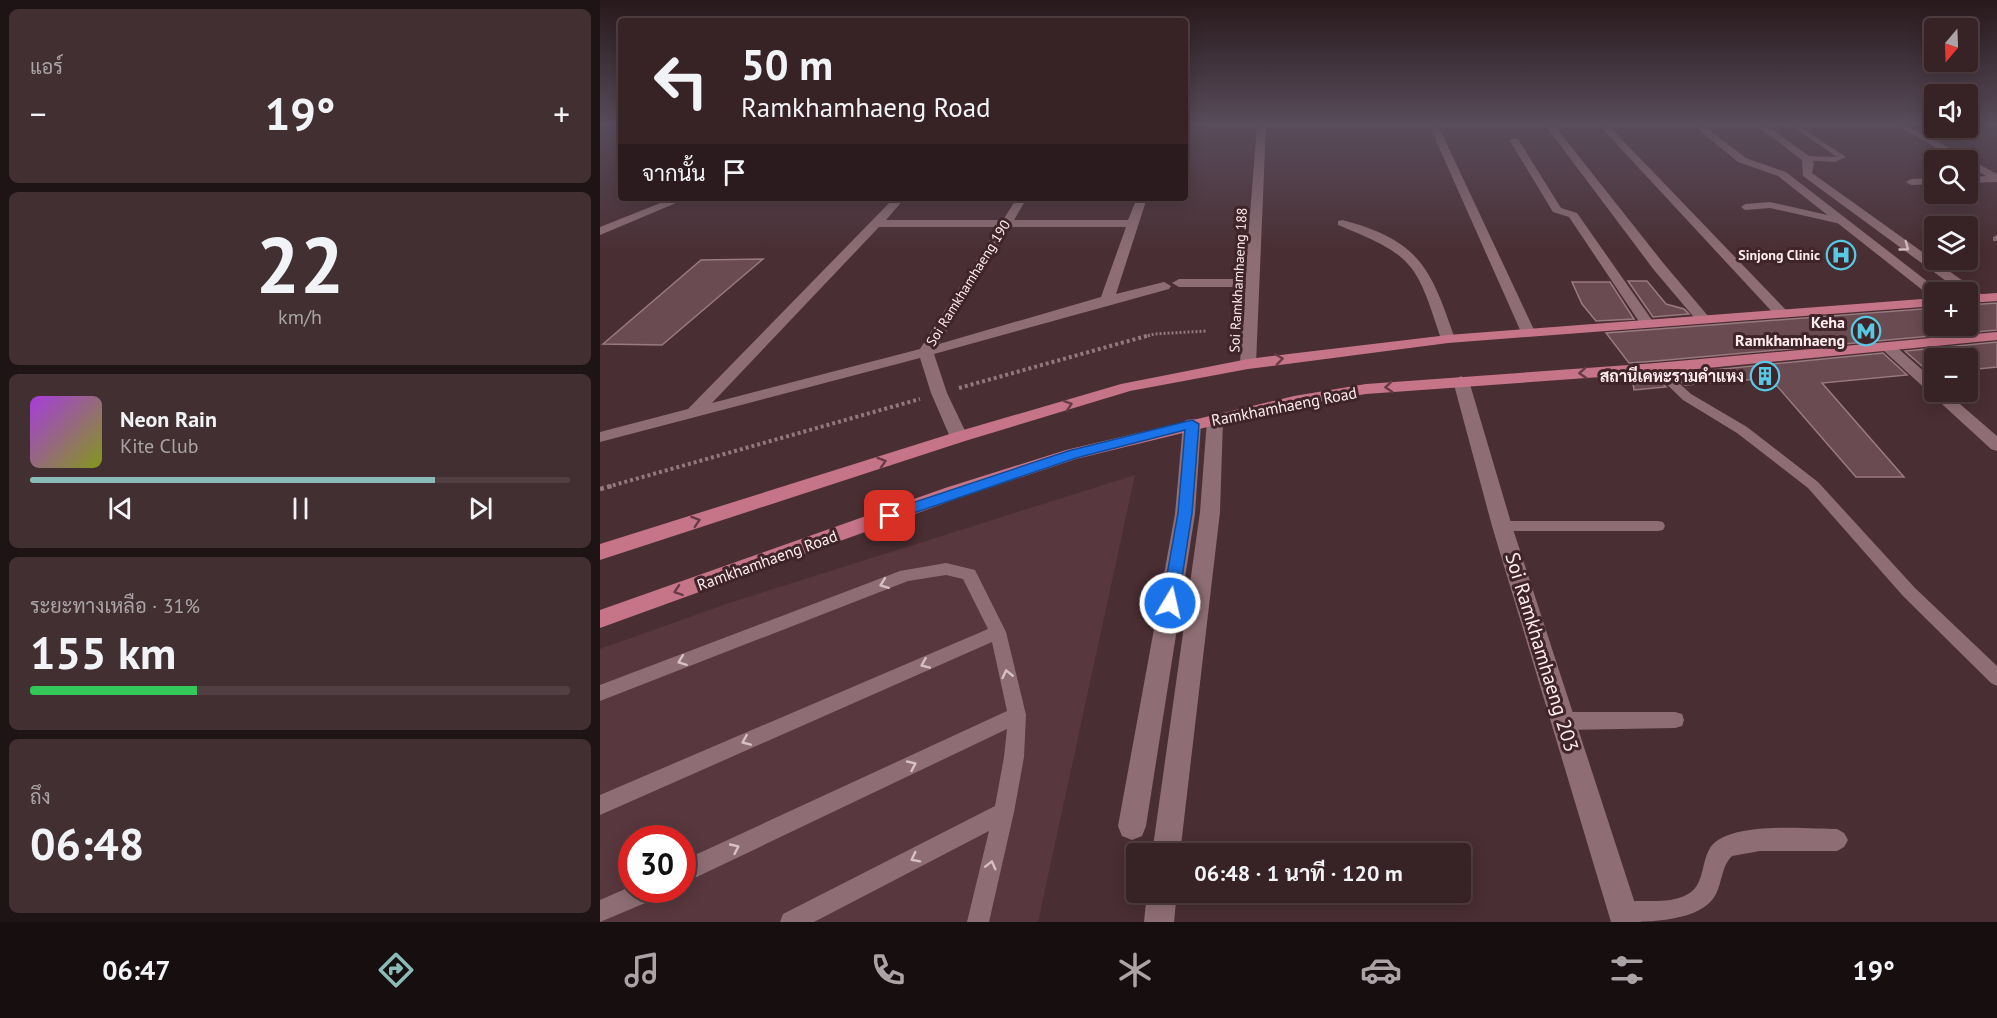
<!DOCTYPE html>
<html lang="th">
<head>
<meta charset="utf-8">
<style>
  body { margin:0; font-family:"PT Sans",Sarabun,sans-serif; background:#422f32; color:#f1f3f6; height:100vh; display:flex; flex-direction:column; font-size:22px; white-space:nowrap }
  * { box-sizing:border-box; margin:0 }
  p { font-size:20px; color:#aaa4a7 }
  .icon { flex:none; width:33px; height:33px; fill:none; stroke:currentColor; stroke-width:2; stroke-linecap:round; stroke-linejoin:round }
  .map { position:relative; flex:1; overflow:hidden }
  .drawer { display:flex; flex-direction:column; gap:9px; padding:9px; background:#1e1315; width:600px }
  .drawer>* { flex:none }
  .top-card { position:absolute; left:18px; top:18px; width:570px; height:183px; border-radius:6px; box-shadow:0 3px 15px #0003,0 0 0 2px #513f43; background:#372226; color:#f1f3f6; overflow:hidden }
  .needle { width:39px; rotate:199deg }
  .tools { position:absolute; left:1324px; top:18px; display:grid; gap:12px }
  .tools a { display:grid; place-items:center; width:54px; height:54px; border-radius:6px; background:#372226; box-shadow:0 3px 15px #0003,0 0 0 2px #513f43; font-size:30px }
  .speed { position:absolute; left:18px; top:825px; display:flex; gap:12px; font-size:30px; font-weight:700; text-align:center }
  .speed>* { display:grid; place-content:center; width:78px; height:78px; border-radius:50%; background:#372226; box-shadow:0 3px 15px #0003,0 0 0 2px #513f43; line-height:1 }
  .speed .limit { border:9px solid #d22; background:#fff; color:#111 }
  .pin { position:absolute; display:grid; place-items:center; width:51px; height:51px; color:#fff; margin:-26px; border-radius:12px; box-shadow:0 3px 9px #0006 }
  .me { position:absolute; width:66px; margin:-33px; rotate:9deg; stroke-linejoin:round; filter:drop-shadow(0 0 4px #0008) }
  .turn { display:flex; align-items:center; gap:21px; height:126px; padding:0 24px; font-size:27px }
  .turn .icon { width:78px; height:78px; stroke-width:2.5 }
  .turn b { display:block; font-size:42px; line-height:51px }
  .then { display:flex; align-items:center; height:57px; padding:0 24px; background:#0003; gap:12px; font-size:22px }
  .big { font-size:45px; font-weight:700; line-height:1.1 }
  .drawer .tile { flex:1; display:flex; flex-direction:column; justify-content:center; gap:9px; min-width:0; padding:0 21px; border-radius:9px; background:#422f32 }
  .drawer .dial { align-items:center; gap:0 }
  .dial b { font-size:78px; line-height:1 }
  .song { display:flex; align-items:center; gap:18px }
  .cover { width:72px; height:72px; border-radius:9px; background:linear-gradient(135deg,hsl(280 70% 55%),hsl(70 70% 35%)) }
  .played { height:6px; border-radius:3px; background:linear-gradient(90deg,#8bbbb9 75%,#513f43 75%) }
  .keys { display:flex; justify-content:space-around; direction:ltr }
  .heat { display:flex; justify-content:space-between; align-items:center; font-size:33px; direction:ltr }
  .charge { height:9px; border-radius:4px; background:linear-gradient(90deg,#34c759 31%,#513f43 0) }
  .trip { position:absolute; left:526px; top:843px; width:345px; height:60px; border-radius:6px; background:#372226; box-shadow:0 3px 15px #0003,0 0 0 2px #513f43; font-weight:700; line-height:60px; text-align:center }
  .dock { display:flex; height:96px; justify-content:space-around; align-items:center; background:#160e0f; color:#aaa4a7 }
  .dock .icon { width:42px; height:42px }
  .dock .selected { color:#8bbbb9 }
  .dock b { font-size:27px; color:#f1f3f6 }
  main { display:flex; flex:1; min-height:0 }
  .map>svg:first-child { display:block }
</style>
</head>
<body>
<main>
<section class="drawer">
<div class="tile"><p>แอร์</p>
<div class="heat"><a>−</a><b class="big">19°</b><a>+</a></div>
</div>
<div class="tile dial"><b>22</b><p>km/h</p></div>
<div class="tile">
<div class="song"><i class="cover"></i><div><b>Neon Rain</b><p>Kite Club</p></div></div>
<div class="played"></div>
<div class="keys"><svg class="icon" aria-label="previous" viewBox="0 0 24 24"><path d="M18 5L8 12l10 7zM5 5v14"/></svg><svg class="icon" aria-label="pause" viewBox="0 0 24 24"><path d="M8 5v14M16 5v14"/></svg><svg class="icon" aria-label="next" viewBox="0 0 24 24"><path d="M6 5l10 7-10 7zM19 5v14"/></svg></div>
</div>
<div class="tile"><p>ระยะทางเหลือ · 31%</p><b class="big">155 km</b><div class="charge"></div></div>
<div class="tile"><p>ถึง</p><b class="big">06:48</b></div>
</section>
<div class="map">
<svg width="1397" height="922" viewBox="0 0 1397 922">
  <rect width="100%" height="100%" fill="#492e33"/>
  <path fill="#59373e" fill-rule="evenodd" d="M 535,475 L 438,922 L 0,922 L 0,649 L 129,603 ZM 32,838 L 82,838 L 82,890 L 32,890 Z"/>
  <g fill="#694b51" stroke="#9a7980" stroke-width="1.5">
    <path d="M 163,259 L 62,345 L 3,344 L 101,260 Z"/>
    <path d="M 1028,281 L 1047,281 L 1066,304 L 1084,309 L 1089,314 L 1053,317 Z"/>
    <path d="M 972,282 L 1010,282 L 1034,319 L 996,321 L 982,304 Z"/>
    <path d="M 1397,303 L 1397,330 L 1056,361 L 1029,363 L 1006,333 L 1335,308 L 1335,326 L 1368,326 L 1368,305 Z"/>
    <path d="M 1397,342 L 1397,367 L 1368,370 L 1368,358 L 1335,358 L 1335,373 L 1330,373 L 1305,351 Z"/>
    <path d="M 1283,353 L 1307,375 L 1222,383 L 1304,477 L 1256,477 L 1177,386 L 1167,387 L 1158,379 L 1085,385 L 1072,374 Z"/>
    <path d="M 1054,375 L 1066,387 L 1034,390 L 1032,377 Z"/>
  </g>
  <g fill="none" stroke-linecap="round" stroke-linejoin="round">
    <path stroke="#91797d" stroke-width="3" stroke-dasharray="2 2" stroke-linecap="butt" d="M 544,337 L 554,334 L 607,331"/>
    <g stroke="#91797d" stroke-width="4" stroke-dasharray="3 3" stroke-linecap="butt">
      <path d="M 359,388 L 550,335"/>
      <path d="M 7,487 L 320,399"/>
    </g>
    <path stroke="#91797d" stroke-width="4.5" stroke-dasharray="4 4" stroke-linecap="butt" d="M 0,489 L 12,486"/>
    <g fill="#8e6e74" fill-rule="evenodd">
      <path d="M 1183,125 L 1200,127 L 1246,157 L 1235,162 L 1203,160 L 1202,158 L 1206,156 L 1237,157 L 1196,129 Z"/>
      <path d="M 1170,202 L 1241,218 L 1245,221 L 1241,224 L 1170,208 L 1145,210 L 1141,207 L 1145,204 Z"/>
      <path d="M 1397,235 L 1397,241 L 1393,241 L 1393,237 Z"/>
      <path d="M 1056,365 L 1060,366 L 1091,394 L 1147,427 L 1218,482 L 1315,588 L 1397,666 L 1397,686 L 1391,683 L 1303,596 L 1208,488 L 1137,433 L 1083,400 L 1052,370 L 1050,368 L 1052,366 Z"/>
      <path d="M 902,521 L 1058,521 L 1063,522 L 1065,526 L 1063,530 L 1058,531 L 902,531 L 897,530 L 895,526 L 897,522 Z"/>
      <path d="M 346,563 L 375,570 L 406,632 L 426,715 L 424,757 L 414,812 L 389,922 L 367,922 L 389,831 L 214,922 L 180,922 L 183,914 L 395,806 L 404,757 L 407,729 L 82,884 L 82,861 L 407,711 L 392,642 L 0,815 L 0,795 L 388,629 L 363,579 L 346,575 L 308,581 L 0,701 L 0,685 L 300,571 Z"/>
      <path d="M 964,712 L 1075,712 L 1082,714 L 1084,720 L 1082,726 L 1075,728 L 964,730 L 957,727 L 955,721 L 957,715 Z"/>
      <path d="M 1237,829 L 1244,833 L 1248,840 L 1244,847 L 1237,851 L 1160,851 L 1132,856 C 1122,865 1122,882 1116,894 C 1102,922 1048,922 1017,922 L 1012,913 L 1015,905 C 1037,896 1066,907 1088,894 C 1104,885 1101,865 1109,850 C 1124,820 1208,829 1237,829 Z"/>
      <path d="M 32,886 L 32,890 L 60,890 L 57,898 L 0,922 L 0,900 Z"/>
    </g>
    <g fill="#8e6e74" fill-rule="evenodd">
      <path d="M 657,125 L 666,125 L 656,364 L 648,369 L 640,364 L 644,287 L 579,287 L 572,283 L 579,279 L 645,279 Z"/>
      <path d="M 829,125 L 838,125 L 935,332 L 933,335 L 923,335 L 921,332 Z"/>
      <path d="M 945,125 L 954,125 L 1064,264 L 1108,316 L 1110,319 L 1108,322 L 1098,322 L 1054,270 Z"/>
      <path d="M 999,125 L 1008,125 L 1186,310 L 1188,313 L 1186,316 L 1176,316 Z"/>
      <path d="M 1093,125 L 1103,125 L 1146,158 L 1186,172 L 1341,292 L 1335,292 L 1335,297 L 1330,296 L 1178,176 L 1138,162 Z"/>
      <path d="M 1156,125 L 1166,125 L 1209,156 L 1214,163 L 1212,173 L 1384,296 L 1386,299 L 1384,302 L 1374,302 L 1368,297 L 1368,292 L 1361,292 L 1203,176 L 1202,160 Z"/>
      <path d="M 1296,125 L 1307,125 L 1397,174 L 1397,182 L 1368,183 L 1368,177 L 1386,176 L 1368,166 L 1368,160 L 1358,160 Z"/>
      <path d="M 912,139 L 918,139 L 961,208 L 977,213 L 1054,323 L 1052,326 L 1042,326 L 969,217 L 953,212 L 910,141 Z"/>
      <path d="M 1335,178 L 1335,184 L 1311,185 L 1306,182 L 1311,179 Z"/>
      <path d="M 73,198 L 88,198 L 0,235 L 0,227 Z"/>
      <path d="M 294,198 L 305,198 L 286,220 L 403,220 L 417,198 L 427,198 L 414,220 L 528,220 L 537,198 L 547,198 L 516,294 L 564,282 L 571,286 L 569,289 L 334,354 L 347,393 L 368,437 L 365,441 L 353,441 L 350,437 L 331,393 L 320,358 L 0,442 L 0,432 L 88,409 ZM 279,227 L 398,227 L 320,349 L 112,403 ZM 410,227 L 526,227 L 501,297 L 339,344 Z"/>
      <path d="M 742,220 C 820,240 831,269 855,339 L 853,342 L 843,342 L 841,339 C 816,262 814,256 738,225 L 738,221 Z"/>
      <path d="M 1288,343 L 1293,344 L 1335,381 L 1335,392 L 1346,392 L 1397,436 L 1397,451 L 1391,449 L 1283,350 L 1281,347 L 1283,344 Z"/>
      <path d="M 861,376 L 869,381 L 912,526 L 1041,922 L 1011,922 L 892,526 L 853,381 Z"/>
      <path d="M 615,415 L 621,416 L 623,420 L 620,512 L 580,854 L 552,854 L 600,512 L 607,420 L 609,416 Z"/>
      <path d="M 592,419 L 598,420 L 601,424 L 595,514 L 546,826 L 542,836 L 532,840 L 522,836 L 518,826 L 575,514 L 583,424 L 586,420 Z"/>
      <path d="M 547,892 L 577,892 L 574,922 L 544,922 Z"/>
    </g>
    <g fill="#c67487" fill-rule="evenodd">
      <path d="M 1397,293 L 1397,301 L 1368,303 L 1368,295 Z"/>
      <path d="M 1335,298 L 1335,306 L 848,343 L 648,369 L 530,391 L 365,441 L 0,560 L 0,544 L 353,433 L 521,384 L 648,359 L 848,335 Z"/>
      <path d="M 1397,332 L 1397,340 L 1056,373 L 766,394 L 694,406 L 476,459 L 359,498 L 0,628 L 0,610 L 345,488 L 466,450 L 694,396 L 766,384 L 1056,363 Z"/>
    </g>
  </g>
  <defs><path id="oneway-chevron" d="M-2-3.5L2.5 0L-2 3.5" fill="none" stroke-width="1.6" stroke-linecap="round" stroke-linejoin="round" transform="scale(1.5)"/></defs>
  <g stroke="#d7c0c4">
    <use href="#oneway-chevron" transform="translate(1305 247) rotate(36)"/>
    <use href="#oneway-chevron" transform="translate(284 584) rotate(159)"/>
    <use href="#oneway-chevron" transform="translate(82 661) rotate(159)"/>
    <use href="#oneway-chevron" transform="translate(325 664) rotate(157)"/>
    <use href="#oneway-chevron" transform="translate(407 674) rotate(-103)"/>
    <use href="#oneway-chevron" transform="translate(146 741) rotate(157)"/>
    <use href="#oneway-chevron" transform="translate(312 765) rotate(-25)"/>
    <use href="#oneway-chevron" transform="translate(135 848) rotate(-25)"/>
    <use href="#oneway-chevron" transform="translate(315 858) rotate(153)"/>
    <use href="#oneway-chevron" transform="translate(391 865) rotate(-76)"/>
  </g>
  <g stroke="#683c45">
    <use href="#oneway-chevron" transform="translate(679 359) rotate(-8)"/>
    <use href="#oneway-chevron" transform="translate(983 373) rotate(176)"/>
    <use href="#oneway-chevron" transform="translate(789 387) rotate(175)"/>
    <use href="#oneway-chevron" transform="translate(468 405) rotate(-17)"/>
    <use href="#oneway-chevron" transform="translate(282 462) rotate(-18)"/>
    <use href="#oneway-chevron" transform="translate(96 521) rotate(-18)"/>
    <use href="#oneway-chevron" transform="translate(78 591) rotate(161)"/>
  </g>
  <linearGradient id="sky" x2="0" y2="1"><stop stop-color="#28191c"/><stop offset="0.49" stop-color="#594c5b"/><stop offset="1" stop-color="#594c5b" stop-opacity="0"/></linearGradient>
  <rect width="1397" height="254" fill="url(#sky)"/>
  <path fill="#1a73e8" stroke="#114b97" stroke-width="1.5" d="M 592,420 L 599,424 L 592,513 L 578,603 L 576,608 L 570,610 L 564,608 L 562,603 L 578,513 L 585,430 L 476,458 L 290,521 L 283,516 L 285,512 L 468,451 Z"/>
  <defs>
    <g id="hospital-ring" transform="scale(1.5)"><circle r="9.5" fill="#3f2429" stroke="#58c9e3" stroke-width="1.5"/><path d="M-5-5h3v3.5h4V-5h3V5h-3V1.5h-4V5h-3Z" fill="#58c9e3"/></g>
    <g id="metro-ring" transform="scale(1.5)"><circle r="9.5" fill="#3f2429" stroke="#58c9e3" stroke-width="1.5"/><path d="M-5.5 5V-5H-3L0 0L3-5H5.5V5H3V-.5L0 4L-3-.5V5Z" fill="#58c9e3"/></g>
    <g id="building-ring" transform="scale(1.5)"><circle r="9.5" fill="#3f2429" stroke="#58c9e3" stroke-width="1.5"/><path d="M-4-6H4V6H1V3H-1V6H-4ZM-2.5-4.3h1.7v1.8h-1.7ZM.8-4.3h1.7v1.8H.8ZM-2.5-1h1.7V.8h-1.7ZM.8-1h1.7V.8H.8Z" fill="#58c9e3"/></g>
  </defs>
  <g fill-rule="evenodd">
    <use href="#hospital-ring" x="1241" y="255"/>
    <use href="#metro-ring" x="1266" y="331"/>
    <use href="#building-ring" x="1165" y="376"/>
  </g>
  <g text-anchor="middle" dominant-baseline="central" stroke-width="6" stroke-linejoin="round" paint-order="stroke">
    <g font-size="14" font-weight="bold" fill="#ffecef" stroke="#3f2429" text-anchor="end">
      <text x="1220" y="255">Sinjong Clinic</text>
    </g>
    <g font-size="14" fill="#ffecef" stroke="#3f2429">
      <text transform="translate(638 280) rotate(-87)">Soi Ramkhamhaeng 188</text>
      <text transform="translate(368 283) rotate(-58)">Soi Ramkhamhaeng 190</text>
    </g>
    <g font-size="16" font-weight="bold" fill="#ffecef" stroke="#3f2429" text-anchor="end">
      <text x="1245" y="322">Keha<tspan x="1245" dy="18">Ramkhamhaeng</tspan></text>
      <text x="1144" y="376">สถานีเคหะรามคำแหง</text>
    </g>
    <g font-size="16" fill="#ffecef" stroke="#3f2429">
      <text transform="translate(684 406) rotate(-11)">Ramkhamhaeng Road</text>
      <text transform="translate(167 560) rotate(-20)">Ramkhamhaeng Road</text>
    </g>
    <g font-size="20" fill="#ffecef" stroke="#3f2429">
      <text transform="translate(942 652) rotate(73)">Soi Ramkhamhaeng 203</text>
    </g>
  </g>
</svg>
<div class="tools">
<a><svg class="needle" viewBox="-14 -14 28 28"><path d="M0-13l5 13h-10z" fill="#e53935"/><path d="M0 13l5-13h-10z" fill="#aaa4a7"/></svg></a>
<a><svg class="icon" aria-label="sound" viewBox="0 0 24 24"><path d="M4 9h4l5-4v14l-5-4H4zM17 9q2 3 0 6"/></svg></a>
<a><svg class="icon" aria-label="search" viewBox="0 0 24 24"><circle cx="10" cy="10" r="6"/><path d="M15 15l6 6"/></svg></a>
<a><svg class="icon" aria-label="layers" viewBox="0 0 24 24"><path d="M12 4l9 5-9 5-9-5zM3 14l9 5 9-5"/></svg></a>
<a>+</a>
<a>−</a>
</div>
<div class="speed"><div class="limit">30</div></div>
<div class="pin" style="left:290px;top:516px;background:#d93025"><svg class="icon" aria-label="arrive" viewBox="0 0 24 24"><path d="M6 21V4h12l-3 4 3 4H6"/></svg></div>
<svg class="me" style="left:570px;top:603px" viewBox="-20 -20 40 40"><circle r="17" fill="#1a73e8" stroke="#fff" stroke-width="3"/><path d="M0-11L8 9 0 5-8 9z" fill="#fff"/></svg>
<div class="trip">06:48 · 1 นาที · 120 m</div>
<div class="top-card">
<div class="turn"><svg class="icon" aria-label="left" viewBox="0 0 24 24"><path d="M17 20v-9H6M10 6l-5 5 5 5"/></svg><div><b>50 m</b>Ramkhamhaeng Road</div></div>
<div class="then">จากนั้น<svg class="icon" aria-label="arrive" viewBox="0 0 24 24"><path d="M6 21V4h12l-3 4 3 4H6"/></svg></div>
</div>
</div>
</main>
<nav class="dock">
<b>06:47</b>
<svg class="icon selected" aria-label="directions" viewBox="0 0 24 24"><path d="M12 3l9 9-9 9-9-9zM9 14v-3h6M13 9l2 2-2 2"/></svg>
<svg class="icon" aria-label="music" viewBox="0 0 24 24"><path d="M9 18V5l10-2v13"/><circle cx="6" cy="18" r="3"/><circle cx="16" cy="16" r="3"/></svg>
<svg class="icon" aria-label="phone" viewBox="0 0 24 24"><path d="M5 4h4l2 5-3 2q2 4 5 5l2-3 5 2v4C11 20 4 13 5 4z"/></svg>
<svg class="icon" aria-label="climate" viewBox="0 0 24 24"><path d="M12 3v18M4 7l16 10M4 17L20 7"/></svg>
<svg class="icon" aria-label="car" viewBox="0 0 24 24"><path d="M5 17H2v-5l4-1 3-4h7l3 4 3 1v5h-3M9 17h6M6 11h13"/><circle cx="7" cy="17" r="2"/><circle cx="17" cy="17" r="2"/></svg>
<svg class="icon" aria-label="filters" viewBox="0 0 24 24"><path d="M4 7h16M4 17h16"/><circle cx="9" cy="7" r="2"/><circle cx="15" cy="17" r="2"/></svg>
<b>19°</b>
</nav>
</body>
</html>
